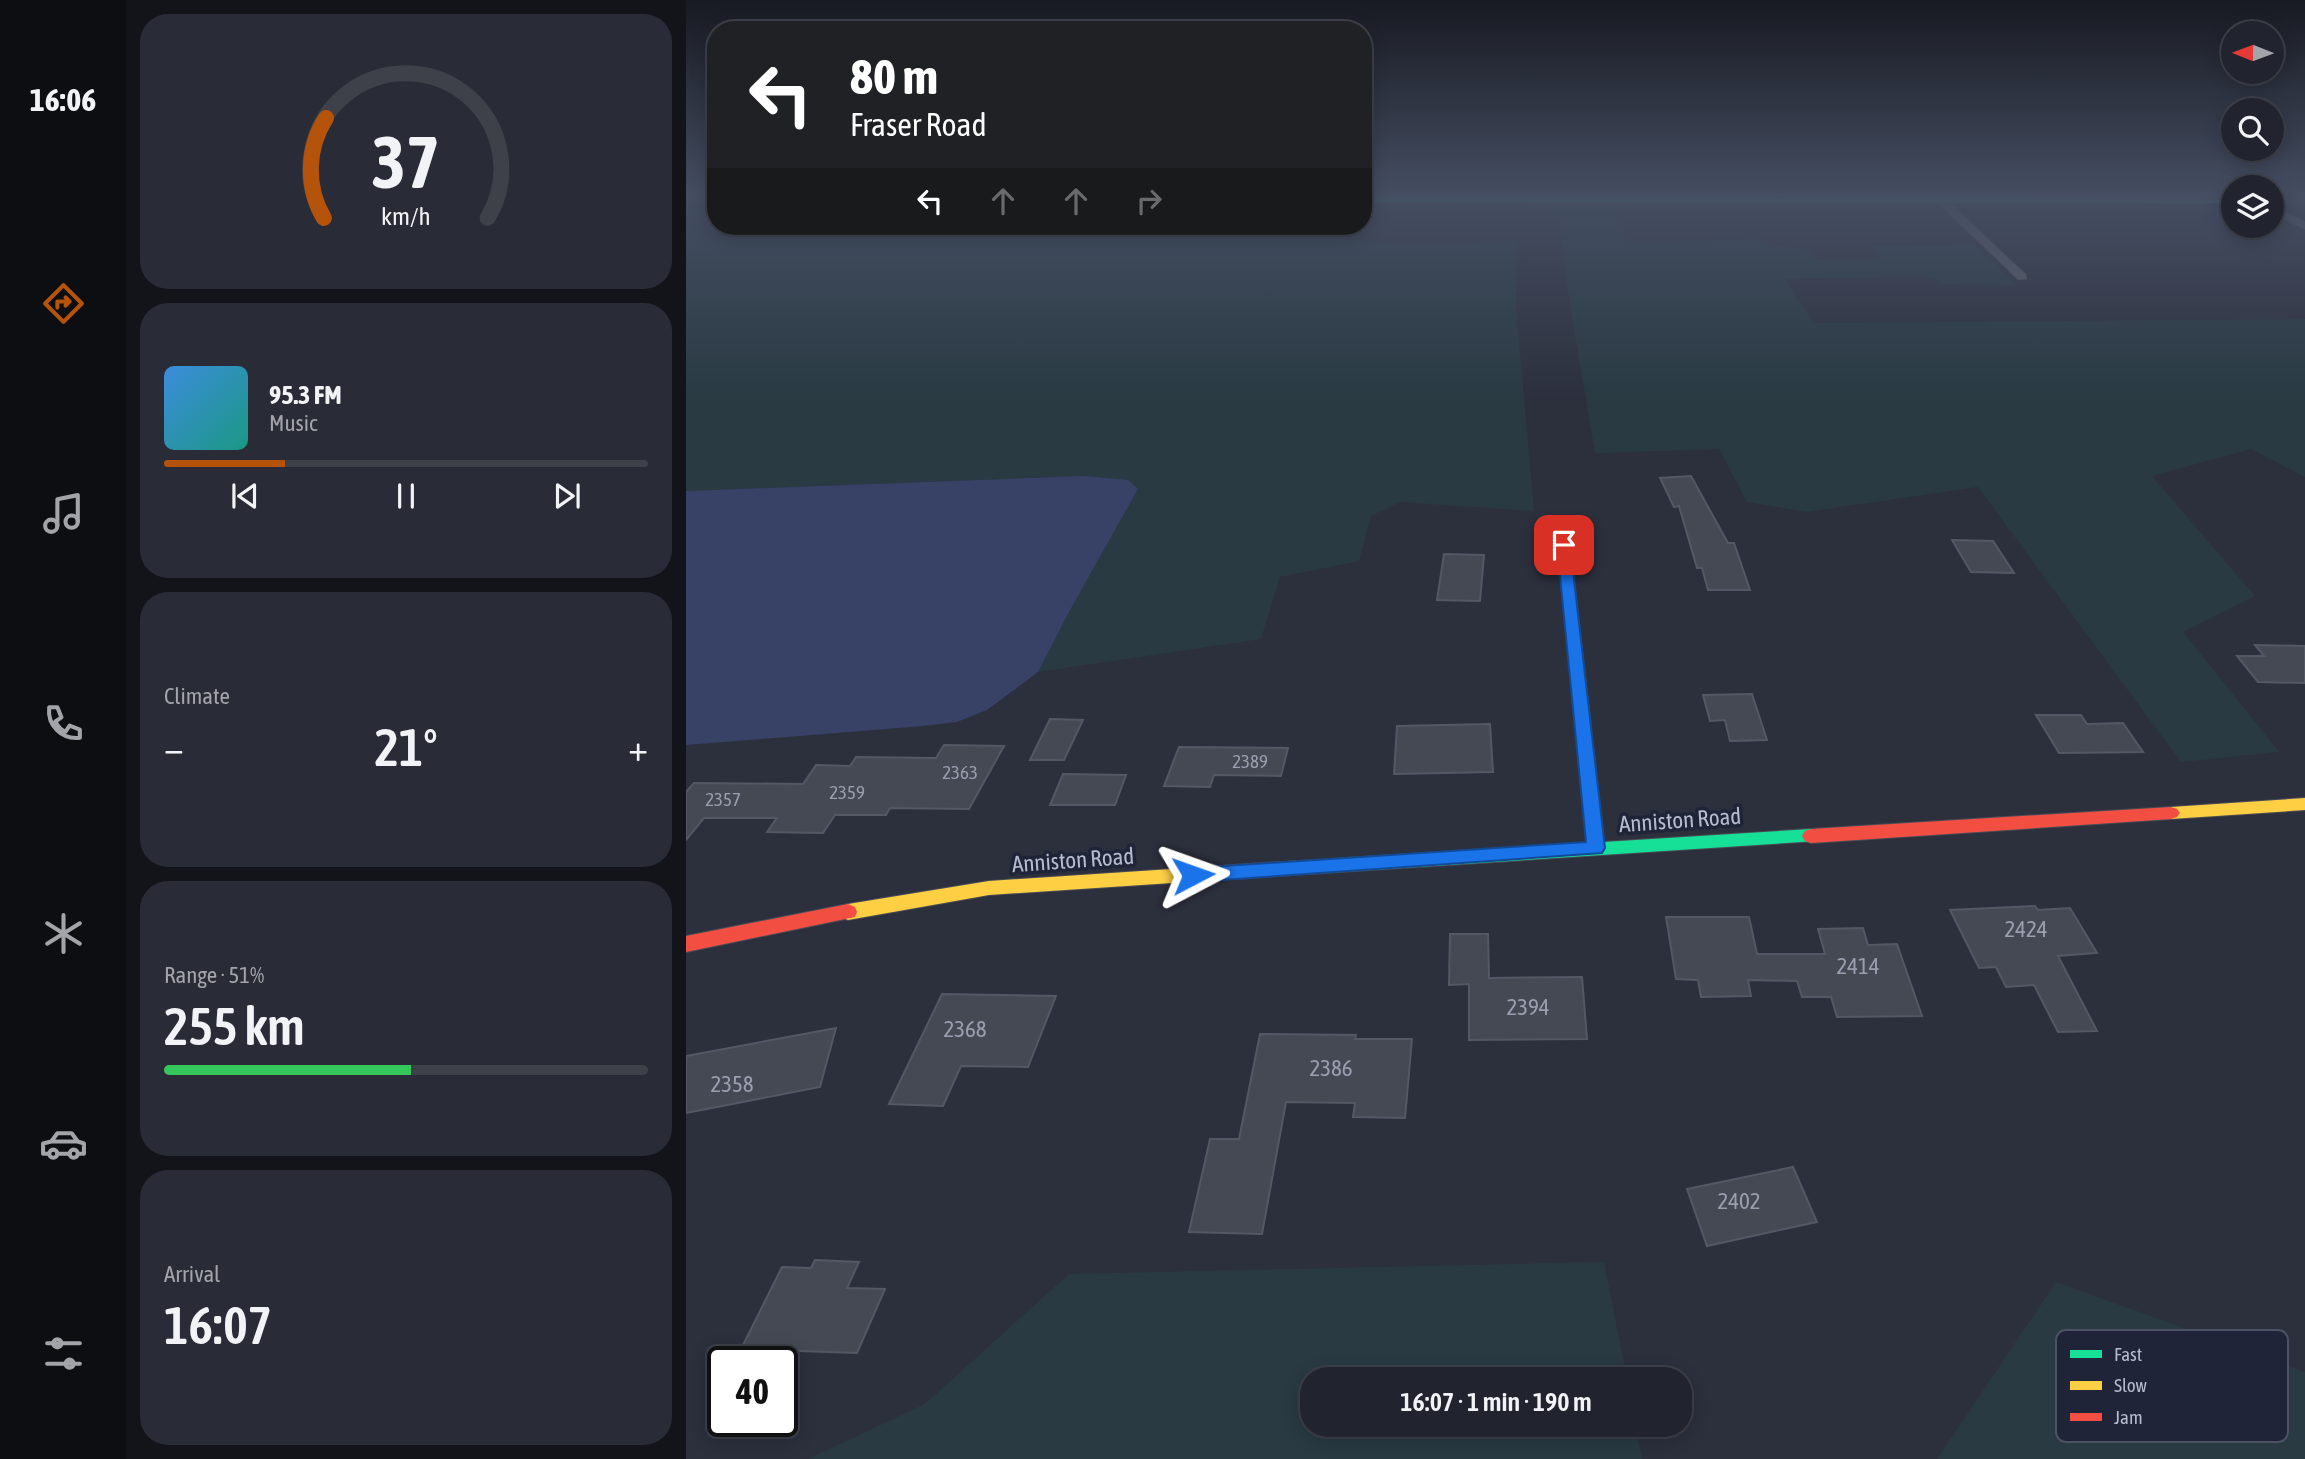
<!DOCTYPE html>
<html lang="en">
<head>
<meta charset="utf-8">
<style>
  body { margin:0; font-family:"Asap Condensed",sans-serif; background:#292c36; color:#f1f3f6; height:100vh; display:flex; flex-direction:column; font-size:26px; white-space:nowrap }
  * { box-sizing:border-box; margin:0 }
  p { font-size:23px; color:#a2a4aa }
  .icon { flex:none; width:38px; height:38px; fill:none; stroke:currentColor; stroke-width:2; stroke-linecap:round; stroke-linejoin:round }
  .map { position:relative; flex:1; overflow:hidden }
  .details { display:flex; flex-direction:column; gap:14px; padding:14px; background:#121419; width:560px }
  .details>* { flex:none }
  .hud { position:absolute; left:21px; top:21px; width:665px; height:214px; border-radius:28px; box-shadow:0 4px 18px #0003,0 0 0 2px #3e414a; background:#202124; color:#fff; overflow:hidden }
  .needle { width:46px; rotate:271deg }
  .buttons { position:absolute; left:1535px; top:21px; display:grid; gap:14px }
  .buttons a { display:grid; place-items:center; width:63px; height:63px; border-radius:50%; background:#21242e; box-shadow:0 4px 18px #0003,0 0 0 2px #3e414a; font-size:35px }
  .speed { position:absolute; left:21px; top:1346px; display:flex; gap:14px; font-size:35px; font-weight:700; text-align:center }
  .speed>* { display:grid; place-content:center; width:91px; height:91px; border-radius:50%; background:#21242e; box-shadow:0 4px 18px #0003,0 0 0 2px #3e414a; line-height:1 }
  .speed .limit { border:4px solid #111; border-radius:10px; background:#fff; color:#111 }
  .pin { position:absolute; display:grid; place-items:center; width:60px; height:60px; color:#fff; margin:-30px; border-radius:14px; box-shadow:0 4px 10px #0006 }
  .me { position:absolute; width:77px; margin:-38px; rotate:86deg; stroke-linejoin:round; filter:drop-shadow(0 0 5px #0008) }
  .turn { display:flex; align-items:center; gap:24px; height:147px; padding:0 28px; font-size:32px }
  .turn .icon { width:91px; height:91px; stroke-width:2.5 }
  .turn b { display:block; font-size:49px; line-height:60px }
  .lanes { display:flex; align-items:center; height:66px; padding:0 28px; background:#0003; justify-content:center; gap:35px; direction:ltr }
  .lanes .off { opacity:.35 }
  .big { font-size:52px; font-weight:600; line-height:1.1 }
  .details .card { flex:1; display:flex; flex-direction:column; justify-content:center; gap:10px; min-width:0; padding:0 24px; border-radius:28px; background:#292c36 }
  .details .dial { align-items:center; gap:0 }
  .dial svg { height:182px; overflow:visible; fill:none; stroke:#3e414a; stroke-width:7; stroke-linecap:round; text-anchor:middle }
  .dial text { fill:#f1f3f6; stroke:none }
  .song { display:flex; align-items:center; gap:21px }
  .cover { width:84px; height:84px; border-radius:10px; background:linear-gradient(135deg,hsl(210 70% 55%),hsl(170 70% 35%)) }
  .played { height:7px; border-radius:4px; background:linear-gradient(90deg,#b45309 25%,#3e414a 25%) }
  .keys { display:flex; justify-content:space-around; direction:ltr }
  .heat { display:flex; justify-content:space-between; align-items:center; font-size:38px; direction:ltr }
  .charge { height:10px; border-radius:5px; background:linear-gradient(90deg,#34c759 51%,#3e414a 0) }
  .trip { position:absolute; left:614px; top:1367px; width:392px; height:70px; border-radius:28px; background:#21242e; box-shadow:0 4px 18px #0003,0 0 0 2px #3e414a; font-weight:600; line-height:70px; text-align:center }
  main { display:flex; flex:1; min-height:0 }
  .tab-bar { display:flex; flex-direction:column; width:126px; justify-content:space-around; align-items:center; background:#0d0e12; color:#a2a4aa }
  .tab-bar .icon { width:49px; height:49px }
  .tab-bar .selected { color:#b45309 }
  .tab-bar b { font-size:32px; color:#f1f3f6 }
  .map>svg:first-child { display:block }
</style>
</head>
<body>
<main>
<nav class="tab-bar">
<b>16:06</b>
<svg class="icon selected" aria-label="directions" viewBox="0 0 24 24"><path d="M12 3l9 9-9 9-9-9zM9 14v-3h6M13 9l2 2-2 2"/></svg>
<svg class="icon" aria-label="music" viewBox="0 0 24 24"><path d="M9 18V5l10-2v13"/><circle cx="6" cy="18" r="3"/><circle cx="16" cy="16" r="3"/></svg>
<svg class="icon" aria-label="phone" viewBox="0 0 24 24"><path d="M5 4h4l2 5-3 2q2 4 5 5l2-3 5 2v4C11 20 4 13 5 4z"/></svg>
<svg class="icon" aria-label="climate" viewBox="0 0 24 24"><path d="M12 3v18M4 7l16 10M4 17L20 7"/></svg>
<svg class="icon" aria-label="car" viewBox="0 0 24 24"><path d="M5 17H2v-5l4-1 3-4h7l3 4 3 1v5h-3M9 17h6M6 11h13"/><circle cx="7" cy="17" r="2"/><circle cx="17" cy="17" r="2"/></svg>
<svg class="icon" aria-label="filters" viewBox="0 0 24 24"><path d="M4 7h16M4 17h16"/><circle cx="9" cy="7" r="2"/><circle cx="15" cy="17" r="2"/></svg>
</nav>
<section class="details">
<div class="card dial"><svg viewBox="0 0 100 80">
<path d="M14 69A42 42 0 1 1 86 69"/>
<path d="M14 69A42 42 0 0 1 15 25" stroke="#b45309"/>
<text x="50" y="56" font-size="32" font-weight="700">37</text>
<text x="50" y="72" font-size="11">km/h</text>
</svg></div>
<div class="card">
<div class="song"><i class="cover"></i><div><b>95.3 FM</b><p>Music</p></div></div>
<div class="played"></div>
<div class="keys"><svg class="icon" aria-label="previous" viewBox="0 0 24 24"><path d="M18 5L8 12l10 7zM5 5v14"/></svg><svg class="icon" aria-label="pause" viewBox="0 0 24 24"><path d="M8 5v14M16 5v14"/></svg><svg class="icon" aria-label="next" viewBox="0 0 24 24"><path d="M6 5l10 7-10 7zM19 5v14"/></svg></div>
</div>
<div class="card"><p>Climate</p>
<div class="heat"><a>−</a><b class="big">21°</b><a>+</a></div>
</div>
<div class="card"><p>Range · 51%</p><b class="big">255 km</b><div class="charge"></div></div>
<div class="card"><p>Arrival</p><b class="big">16:07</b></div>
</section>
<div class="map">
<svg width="1619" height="1459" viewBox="0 0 1619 1459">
  <rect width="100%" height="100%" fill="#2c303d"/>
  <g fill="#293a43">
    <path d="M 0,194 L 30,194 L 30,226 L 625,226 C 691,252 762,244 831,240 L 830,307 L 848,511 L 714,502 L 685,516 L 673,561 L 594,577 L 575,639 L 352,672 L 383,612 L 452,489 L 397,476 L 0,491 Z"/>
    <path d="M 933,205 L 941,242 L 1072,239 L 1088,246 L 1123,249 L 1130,260 L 1196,259 L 1185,246 L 1288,244 L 1330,285 L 1257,284 L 1240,276 L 1098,279 L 1128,323 L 1619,319 L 1619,477 L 1565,449 L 1466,476 L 1569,596 L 1497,632 L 1593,752 L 1495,762 L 1292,487 L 1120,512 L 1061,502 L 1033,449 L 909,453 L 884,305 L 870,206 Z"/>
    <path d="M 918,1262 L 941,1379 L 626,1379 L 626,1424 L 949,1425 L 956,1459 L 122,1459 L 239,1404 L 383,1274 Z"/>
    <path d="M 1370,1282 L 1619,1372 L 1619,1459 L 1251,1459 Z"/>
  </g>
  <path fill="#384266" d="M 397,476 L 442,480 L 452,489 L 383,612 L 352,672 L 301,710 L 271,722 L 237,726 L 0,745 L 0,491 Z"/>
  <g fill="#454954" stroke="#545864" stroke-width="2">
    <path d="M 1005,476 L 1042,543 L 1048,543 L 1064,590 L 1022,590 L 1016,568 L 1011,568 L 993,506 L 988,507 L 974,478 Z"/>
    <path d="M 1266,540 L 1307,541 L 1328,573 L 1285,572 Z"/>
    <path d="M 758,554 L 798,555 L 794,601 L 751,600 Z"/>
    <path d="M 1569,645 L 1619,646 L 1619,683 L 1572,682 L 1551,656 L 1578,656 Z"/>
    <path d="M 1066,694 L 1081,740 L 1044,741 L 1039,720 L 1024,721 L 1017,695 Z"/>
    <path d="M 1350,715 L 1395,715 L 1401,724 L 1437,723 L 1457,752 L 1373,753 Z"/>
    <path d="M 364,719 L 397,720 L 378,760 L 344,760 Z"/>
    <path d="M 804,724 L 807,772 L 708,774 L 711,726 Z"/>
    <path d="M 258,745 L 318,746 L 283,809 L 204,808 L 200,815 L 149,815 L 137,833 L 81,832 L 91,818 L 18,818 L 0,840 L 0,792 L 8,783 L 117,784 L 130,765 L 164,766 L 170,757 L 250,758 Z"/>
    <path d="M 493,747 L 602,748 L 595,776 L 528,775 L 524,787 L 478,786 Z"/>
    <path d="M 377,774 L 440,775 L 429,805 L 364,805 Z"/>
    <path d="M 1349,906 L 1352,910 L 1384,908 L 1411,953 L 1372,956 L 1411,1031 L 1372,1032 L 1348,985 L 1320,987 L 1310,967 L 1293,968 L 1264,910 Z"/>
    <path d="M 980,917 L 1063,917 L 1071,954 L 1139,954 L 1132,929 L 1177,928 L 1182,945 L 1211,944 L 1236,1016 L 1151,1017 L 1145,997 L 1116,997 L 1111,981 L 1062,980 L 1065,996 L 1015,997 L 1012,980 L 990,979 Z"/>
    <path d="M 764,934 L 802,934 L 803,978 L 896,977 L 901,1039 L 783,1040 L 783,984 L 763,985 Z"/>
    <path d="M 256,994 L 370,996 L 342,1067 L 275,1066 L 257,1106 L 203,1104 Z"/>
    <path d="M 150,1028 L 134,1087 L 0,1113 L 0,1056 Z"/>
    <path d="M 574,1034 L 670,1035 L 669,1039 L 726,1039 L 719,1118 L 667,1117 L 669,1103 L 600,1102 L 576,1234 L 503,1232 L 524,1139 L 553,1139 Z"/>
    <path d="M 1107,1167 L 1131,1222 L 1021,1246 L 1001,1189 Z"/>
    <path d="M 129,1260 L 173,1262 L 161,1288 L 199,1289 L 171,1353 L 55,1349 L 96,1267 L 125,1268 Z"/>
  </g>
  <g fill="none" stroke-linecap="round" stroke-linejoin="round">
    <g stroke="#494c55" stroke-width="2">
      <g id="street">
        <path d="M 1243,194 L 1254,194 L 1340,275 L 1340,279 L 1332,279 Z"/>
        <rect x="1586" y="198" width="33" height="6"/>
        <path d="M 1586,206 L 1619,222 L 1619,229 L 1586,213 Z"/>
      </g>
    </g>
    <g stroke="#494c55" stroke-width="2">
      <g id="fast">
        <path d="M 677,198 L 1547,199 L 1547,203 L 677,202 Z"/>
        <path d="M 878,541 L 884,545 L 918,842 L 1125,829 L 1131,831 L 1134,836 L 1131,841 L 562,878 L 556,876 L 553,871 L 556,866 L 562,864 L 901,843 L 872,545 Z"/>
      </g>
    </g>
    <g stroke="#494c55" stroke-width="2">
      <g id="slow">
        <path d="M 1619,798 L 1619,810 L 1485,819 L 1479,817 L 1476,813 L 1479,809 L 1485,807 Z"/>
        <path d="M 562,864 L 568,866 L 571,871 L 568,876 L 562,878 L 303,895 L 162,920 L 155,917 L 153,912 L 155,907 L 162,904 L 303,881 Z"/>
      </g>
    </g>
    <g stroke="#494c55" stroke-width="2">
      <g id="jam">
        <path d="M 1485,807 L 1491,809 L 1494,813 L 1491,817 L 1485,819 L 1125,843 L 1119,841 L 1116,836 L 1119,831 L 1125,829 Z"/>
        <path d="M 162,904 L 169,907 L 171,912 L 169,917 L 0,952 L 0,936 Z"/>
      </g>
    </g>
    <use href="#street" fill="#5d606a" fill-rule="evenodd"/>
    <use href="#fast" fill="#16e098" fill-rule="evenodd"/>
    <use href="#slow" fill="#ffcf43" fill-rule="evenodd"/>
    <use href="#jam" fill="#f24e42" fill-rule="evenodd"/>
  </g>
  <linearGradient id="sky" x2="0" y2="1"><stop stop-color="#181a22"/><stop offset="0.49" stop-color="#454e62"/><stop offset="1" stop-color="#454e62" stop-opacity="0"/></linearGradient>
  <rect width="1619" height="398" fill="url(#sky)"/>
  <path fill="#1a73e8" stroke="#114b97" stroke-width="2" d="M 878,541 L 884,545 L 919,848 L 916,853 L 507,882 L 501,880 L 498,875 L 501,870 L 507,868 L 900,842 L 871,545 Z"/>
  <g text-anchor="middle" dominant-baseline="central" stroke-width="7" stroke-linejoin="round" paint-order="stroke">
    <g font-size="19" fill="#9a9eae">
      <text x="564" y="761">2389</text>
      <text x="274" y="772">2363</text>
      <text x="161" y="792">2359</text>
      <text x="37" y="799">2357</text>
    </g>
    <g font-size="23" fill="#b7bbcc" stroke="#1f2438">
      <text transform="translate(994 820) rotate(-4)">Anniston Road</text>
      <text transform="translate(387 860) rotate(-4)">Anniston Road</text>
    </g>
    <g font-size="23" fill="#9a9eae">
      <text x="1340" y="929">2424</text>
      <text x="1172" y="966">2414</text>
      <text x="842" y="1007">2394</text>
      <text x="279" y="1029">2368</text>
      <text x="645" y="1068">2386</text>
      <text x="46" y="1084">2358</text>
      <text x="1053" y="1201">2402</text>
    </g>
  </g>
  <rect x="1370" y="1330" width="232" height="112" rx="10" fill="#1f2438" stroke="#4d5164" stroke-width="2"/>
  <rect x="1384" y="1350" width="32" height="8" fill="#16e098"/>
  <rect x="1384" y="1381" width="32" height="9" fill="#ffcf43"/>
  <rect x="1384" y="1413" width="32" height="8" fill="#f24e42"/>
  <g font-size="19" fill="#b7bbcc">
    <text x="1428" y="1361">Fast</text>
    <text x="1428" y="1392">Slow</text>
    <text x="1428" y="1424">Jam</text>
  </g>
</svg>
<div class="buttons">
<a><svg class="needle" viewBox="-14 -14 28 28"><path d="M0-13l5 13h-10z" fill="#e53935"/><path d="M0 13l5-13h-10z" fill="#a2a4aa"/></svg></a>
<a><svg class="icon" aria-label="search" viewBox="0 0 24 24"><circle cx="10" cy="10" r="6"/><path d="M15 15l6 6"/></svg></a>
<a><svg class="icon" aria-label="layers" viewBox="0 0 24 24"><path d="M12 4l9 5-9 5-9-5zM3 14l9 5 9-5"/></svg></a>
</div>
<div class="speed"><div class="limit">40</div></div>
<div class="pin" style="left:878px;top:545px;background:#d93025"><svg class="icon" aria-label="arrive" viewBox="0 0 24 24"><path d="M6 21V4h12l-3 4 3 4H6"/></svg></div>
<svg class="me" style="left:507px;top:875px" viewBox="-20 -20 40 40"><path d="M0-17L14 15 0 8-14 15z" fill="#1a73e8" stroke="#fff" stroke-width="4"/></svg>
<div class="trip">16:07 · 1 min · 190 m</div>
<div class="hud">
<div class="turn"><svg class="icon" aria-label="left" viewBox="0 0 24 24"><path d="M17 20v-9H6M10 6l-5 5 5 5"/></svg><div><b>80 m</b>Fraser Road</div></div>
<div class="lanes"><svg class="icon" aria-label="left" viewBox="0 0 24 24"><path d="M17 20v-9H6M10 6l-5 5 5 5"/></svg><svg class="icon off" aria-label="ahead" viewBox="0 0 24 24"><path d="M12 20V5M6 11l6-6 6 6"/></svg><svg class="icon off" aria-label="ahead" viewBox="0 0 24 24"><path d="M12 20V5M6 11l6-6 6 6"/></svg><svg class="icon off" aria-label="right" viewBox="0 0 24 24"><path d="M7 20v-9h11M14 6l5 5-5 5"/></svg></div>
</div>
</div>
</main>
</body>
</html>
